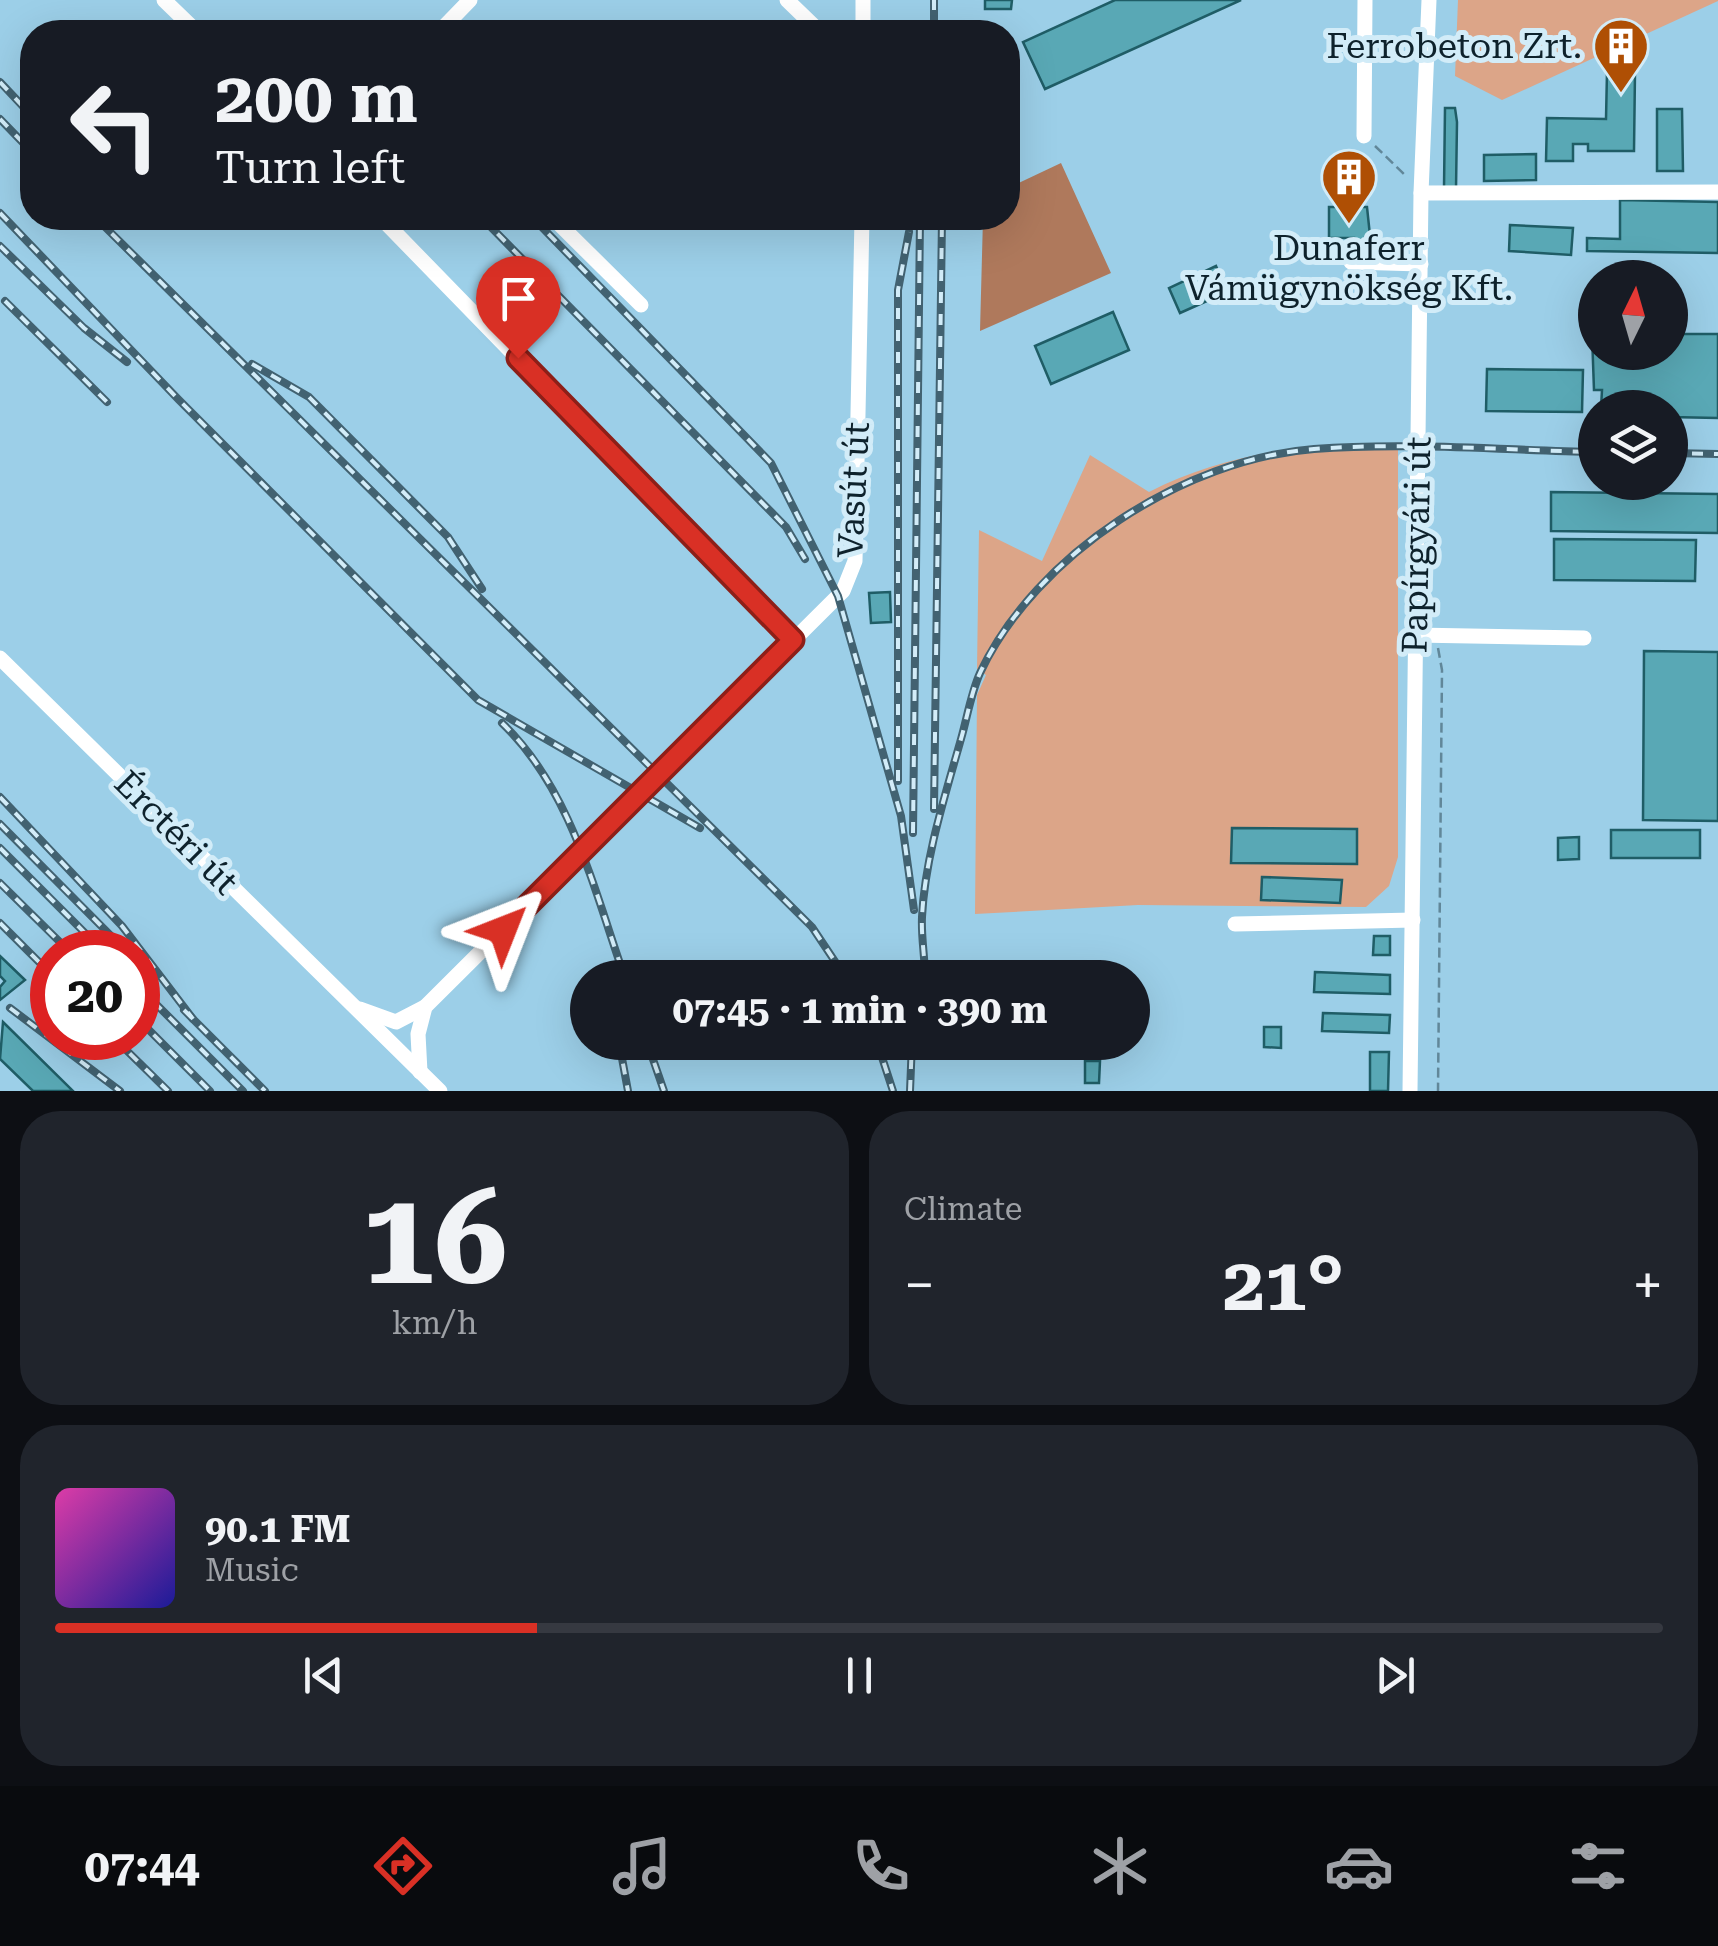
<!DOCTYPE html>
<html lang="en">
<head>
<meta charset="utf-8">
<style>
  body { margin:0; font-family:"Roboto Serif",serif; background:#20242c; color:#f1f3f6; height:100vh; display:flex; flex-direction:column; font-size:38px; white-space:nowrap }
  * { box-sizing:border-box; margin:0 }
  p { font-size:32px; color:#9ea1a6 }
  .icon { flex:none; width:55px; height:55px; fill:none; stroke:currentColor; stroke-width:2; stroke-linecap:round; stroke-linejoin:round }
  .map { position:relative; height:1091px; overflow:hidden }
  .drawer { display:flex; flex-direction:column; gap:20px; padding:20px; background:#0d0f14; flex:1 }
  .drawer>* { flex:none }
  .top-card { position:absolute; left:20px; top:20px; width:1000px; height:210px; border-radius:40px; box-shadow:0 10px 40px #0002; background:#171b24; color:#f1f3f6; overflow:hidden }
  .needle { width:65px; rotate:5deg }
  .controls { position:absolute; left:1578px; top:260px; display:grid; gap:20px }
  .controls a { display:grid; place-items:center; width:110px; height:110px; border-radius:50%; background:#171b24; box-shadow:0 10px 40px #0002; font-size:50px }
  .speed { position:absolute; left:30px; top:930px; display:flex; gap:20px; font-size:50px; font-weight:700; text-align:center }
  .speed>* { display:grid; place-content:center; width:130px; height:130px; border-radius:50%; background:#171b24; box-shadow:0 10px 40px #0002; line-height:1 }
  .speed .limit { border:15px solid #d22; background:#fff; color:#111 }
  .pin { position:absolute; display:grid; place-items:center; width:85px; height:85px; color:#fff; margin:-102px -42px; border-radius:50% 50% 50% 0; rotate:-45deg; box-shadow:0 0 10px #0007 }
  .pin .icon { rotate:45deg }
  .me { position:absolute; width:110px; margin:-55px; rotate:45deg; stroke-linejoin:round; filter:drop-shadow(0 0 8px #0008) }
  .turn { display:flex; align-items:center; gap:35px; height:210px; padding:0 30px; font-size:45px }
  .turn .icon { width:130px; height:130px; stroke-width:2.5 }
  .turn b { display:block; font-size:70px; line-height:85px }
  .big { font-size:75px; font-weight:700; line-height:1.1 }
  .drawer .widget { flex:1; display:flex; flex-direction:column; justify-content:center; gap:15px; min-width:0; padding:0 35px; border-radius:40px; background:#20242c }
  .drawer .dial { align-items:center; gap:0 }
  .dial b { font-size:130px; line-height:1 }
  .song { display:flex; align-items:center; gap:30px }
  .cover { width:120px; height:120px; border-radius:15px; background:linear-gradient(135deg,hsl(320 70% 55%),hsl(240 70% 35%)) }
  .played { height:10px; border-radius:5px; background:linear-gradient(90deg,#d93025 30%,#363941 30%) }
  .keys { display:flex; justify-content:space-around; direction:ltr }
  .heat { display:flex; justify-content:space-between; align-items:center; font-size:55px; direction:ltr }
  .drawer .tiles { flex:1; display:grid; gap:20px; grid-template-columns:1fr 1fr }
  .widget:last-child { grid-column:span 2 }
  .trip { position:absolute; left:570px; top:960px; width:580px; height:100px; border-radius:50px; background:#171b24; box-shadow:0 10px 40px #0002; font-weight:700; line-height:100px; text-align:center }
  .dock { display:flex; height:160px; justify-content:space-around; align-items:center; background:#090b0e; color:#9ea1a6 }
  .dock .icon { width:70px; height:70px }
  .dock .selected { color:#d93025 }
  .dock b { font-size:45px; color:#f1f3f6 }
  .map>svg:first-child { display:block }
</style>
</head>
<body>
<div class="map">
<svg width="1718" height="1091" viewBox="0 0 1718 1091">
  <rect width="100%" height="100%" fill="#9ccfe8"/>
  <g fill="#dca588">
    <path d="M 1458,0 L 1718,0 L 1718,1 L 1502,100 L 1455,76 Z"/>
    <path d="M 1398,443 L 1398,857 L 1389,886 L 1366,907 L 1138,905 L 975,914 L 977,695 L 986,675 L 977,669 L 979,530 L 1042,561 L 1090,455 L 1149,492 C 1229,451 1310,444 1398,443 Z"/>
  </g>
  <path fill="#af795c" d="M 1061,163 L 1111,273 L 980,331 L 983,218 L 1008,218 L 1008,188 Z"/>
  <g fill="#59a8b5" stroke="#1f5d66" stroke-width="2.5">
    <path d="M 985,0 L 1012,0 L 1011,9 L 985,9 Z"/>
    <path d="M 1115,0 L 1241,0 L 1045,89 L 1023,42 Z"/>
    <path d="M 1607,72 L 1635,72 L 1634,151 L 1588,151 L 1588,144 L 1573,144 L 1573,161 L 1546,161 L 1547,118 L 1606,119 Z"/>
    <path d="M 1445,108 L 1455,108 L 1457,122 L 1456,189 L 1444,188 Z"/>
    <path d="M 1657,109 L 1682,109 L 1683,171 L 1657,171 Z"/>
    <path d="M 1536,154 L 1536,180 L 1484,181 L 1484,155 Z"/>
    <path d="M 1620,200 L 1718,202 L 1718,253 L 1587,251 L 1587,238 L 1620,239 Z"/>
    <path d="M 1329,207 L 1367,207 L 1371,245 L 1354,245 L 1354,238 L 1329,238 Z"/>
    <path d="M 1510,225 L 1573,228 L 1571,255 L 1509,251 Z"/>
    <path d="M 1216,266 L 1227,292 L 1180,313 L 1169,288 Z"/>
    <path d="M 1113,312 L 1129,350 L 1051,384 L 1035,346 Z"/>
    <path d="M 1592,334 L 1595,352 L 1670,352 L 1670,334 L 1718,334 L 1718,418 L 1670,417 L 1670,408 L 1601,408 L 1602,390 L 1594,390 Z"/>
    <path d="M 1487,369 L 1583,370 L 1582,412 L 1486,411 Z"/>
    <path d="M 1551,492 L 1718,494 L 1718,533 L 1551,531 Z"/>
    <path d="M 1554,539 L 1696,540 L 1695,581 L 1554,580 Z"/>
    <path d="M 890,592 L 891,622 L 871,623 L 869,593 Z"/>
    <path d="M 1644,651 L 1718,652 L 1718,821 L 1643,820 Z"/>
    <path d="M 1232,828 L 1357,829 L 1357,864 L 1231,863 Z"/>
    <rect x="1611" y="830" width="89" height="28"/>
    <path d="M 1579,837 L 1579,859 L 1558,860 L 1558,838 Z"/>
    <path d="M 1262,877 L 1342,880 L 1340,903 L 1261,900 Z"/>
    <path d="M 1374,936 L 1390,936 L 1390,955 L 1373,955 Z"/>
    <path d="M 0,956 L 25,980 L 0,1000 L 0,987 L 5,981 L 0,976 Z"/>
    <path d="M 1315,972 L 1390,975 L 1390,994 L 1314,992 Z"/>
    <path d="M 1323,1013 L 1390,1015 L 1389,1033 L 1322,1031 Z"/>
    <path d="M 3,1022 L 73,1091 L 33,1091 L 0,1059 Z"/>
    <path d="M 1264,1027 L 1281,1027 L 1281,1048 L 1264,1047 Z"/>
    <path d="M 1370,1052 L 1389,1052 L 1388,1091 L 1370,1091 Z"/>
    <path d="M 1085,1061 L 1100,1061 L 1099,1083 L 1085,1083 Z"/>
  </g>
  <g fill="none" stroke-linecap="round" stroke-linejoin="round">
    <g stroke="#618799" stroke-width="2.5" stroke-dasharray="10 5" stroke-linecap="butt">
      <path d="M 1375,146 L 1405,175"/>
      <path d="M 1438,648 L 1442,670 L 1438,1091"/>
    </g>
    <g stroke="#fff" stroke-width="15">
      <path d="M 164,0 L 197,32"/>
      <path d="M 787,0 L 820,32"/>
      <path d="M 439,32 L 470,0"/>
      <path d="M 863,32 L 863,0"/>
      <path d="M 1364,136 L 1365,0"/>
      <path d="M 1421,193 L 1718,192"/>
      <path d="M 381,218 L 793,641"/>
      <path d="M 553,218 L 641,305"/>
      <path d="M 1351,262 L 1421,264"/>
      <path d="M 1415,635 L 1584,638"/>
      <path d="M 0,658 L 440,1091"/>
      <path d="M 1235,924 L 1413,920"/>
      <path d="M 360,1009 L 396,1022 L 425,1007"/>
      <path d="M 420,1072 L 418,1034 L 425,1007 L 843,591 L 855,561 L 862,218"/>
      <path d="M 1410,1091 L 1421,193 L 1429,0"/>
    </g>
    <g stroke="#426271" stroke-width="8">
      <g id="rail">
        <path d="M 934,32 L 934,0"/>
        <path d="M 0,82 L 32,116"/>
        <path d="M 0,119 L 32,152"/>
        <path d="M 0,213 L 179,400 L 478,700 L 700,828"/>
        <path d="M 96,218 L 812,927 L 846,978"/>
        <path d="M 482,218 L 786,527 L 805,559"/>
        <path d="M 533,218 L 771,463 L 838,596 L 901,816 L 914,910"/>
        <path d="M 0,246 L 84,328 L 127,362"/>
        <path d="M 5,301 L 107,402"/>
        <path d="M 252,364 L 309,397 L 448,537 L 482,589"/>
        <path d="M 1670,453 L 1718,454"/>
        <path d="M 502,723 C 571,789 594,890 625,978"/>
        <path d="M 898,781 L 898,290 L 909,232"/>
        <path d="M 0,797 L 122,926 L 193,1019"/>
        <path d="M 934,809 L 942,218"/>
        <path d="M 0,824 L 127,952"/>
        <path d="M 913,833 L 920,218"/>
        <path d="M 0,848 L 104,952"/>
        <path d="M 0,883 L 70,952"/>
        <path d="M 0,923 L 52,975"/>
        <path d="M 925,978 C 925,957 921,937 922,917 C 925,857 945,796 961,739 C 967,718 971,693 980,673 C 1036,554 1184,459 1314,449 C 1407,442 1502,450 1595,452"/>
        <path d="M 138,986 L 243,1091"/>
        <path d="M 10,1008 L 120,1091"/>
        <path d="M 184,1010 L 265,1091"/>
        <path d="M 138,1019 L 210,1091"/>
        <path d="M 114,1038 L 168,1091"/>
        <path d="M 619,1042 L 628,1091"/>
        <path d="M 647,1042 L 664,1091"/>
        <path d="M 877,1042 L 893,1091"/>
        <path d="M 910,1091 L 912,1042"/>
      </g>
    </g>
    <use href="#rail" stroke="#d2ecf8" stroke-width="4" stroke-dasharray="11" stroke-linecap="butt"/>
  </g>
  <g fill="none" stroke-linecap="round" stroke-linejoin="round">
    <g stroke="#8d1f18" stroke-width="25">
      <path id="route" d="M 503,930 L 793,640 L 518,358"/>
    </g>
    <use href="#route" stroke="#d93025" stroke-width="18"/>
  </g>
  <defs>
    <g id="building-pin" transform="scale(2.875)"><path d="M0 17L-7.5 6A9.5 9.5 0 1 1 7.5 6Z" fill="#af4f04" stroke="#d2ecf8"/><path d="M-4-6H4V6H1V3H-1V6H-4ZM-2.5-4.3h1.7v1.8h-1.7ZM.8-4.3h1.7v1.8H.8ZM-2.5-1h1.7V.8h-1.7ZM.8-1h1.7V.8H.8Z" fill="#fff"/></g>
  </defs>
  <g fill-rule="evenodd">
    <use href="#building-pin" x="1621" y="46"/>
    <use href="#building-pin" x="1349" y="177"/>
  </g>
  <g text-anchor="middle" dominant-baseline="central" stroke-width="10" stroke-linejoin="round" paint-order="stroke">
    <g font-size="35" fill="#0e222c" stroke="#d2ecf8" text-anchor="end">
      <text x="1582" y="46">Ferrobeton Zrt.</text>
      <text x="1349" y="248" text-anchor="middle">Dunaferr<tspan x="1349" dy="40">Vámügynökség Kft.</tspan></text>
    </g>
    <g font-size="35" fill="#0e222c" stroke="#d2ecf8">
      <text transform="translate(854 490) rotate(-87)">Vasút út</text>
      <text transform="translate(1417 545) rotate(-89)">Papírgyári út</text>
      <text transform="translate(176 833) rotate(45)">Érctéri út</text>
    </g>
  </g>
</svg>
<div class="controls">
<a><svg class="needle" viewBox="-14 -14 28 28"><path d="M0-13l5 13h-10z" fill="#e53935"/><path d="M0 13l5-13h-10z" fill="#9ea1a6"/></svg></a>
<a><svg class="icon" aria-label="layers" viewBox="0 0 24 24"><path d="M12 4l9 5-9 5-9-5zM3 14l9 5 9-5"/></svg></a>
</div>
<div class="speed"><div class="limit">20</div></div>
<div class="pin" style="left:518px;top:358px;background:#d93025"><svg class="icon" aria-label="arrive" viewBox="0 0 24 24"><path d="M6 21V4h12l-3 4 3 4H6"/></svg></div>
<svg class="me" style="left:503px;top:930px" viewBox="-20 -20 40 40"><path d="M0-17L14 15 0 8-14 15z" fill="#d93025" stroke="#fff" stroke-width="4"/></svg>
<div class="trip">07:45 · 1 min · 390 m</div>
<div class="top-card">
<div class="turn"><svg class="icon" aria-label="left" viewBox="0 0 24 24"><path d="M17 20v-9H6M10 6l-5 5 5 5"/></svg><div><b>200 m</b>Turn left</div></div>
</div>
</div>
<section class="drawer">
<div class="tiles">
<div class="widget dial"><b>16</b><p>km/h</p></div>
<div class="widget"><p>Climate</p>
<div class="heat"><a>−</a><b class="big">21°</b><a>+</a></div>
</div>
<div class="widget">
<div class="song"><i class="cover"></i><div><b>90.1 FM</b><p>Music</p></div></div>
<div class="played"></div>
<div class="keys"><svg class="icon" aria-label="previous" viewBox="0 0 24 24"><path d="M18 5L8 12l10 7zM5 5v14"/></svg><svg class="icon" aria-label="pause" viewBox="0 0 24 24"><path d="M8 5v14M16 5v14"/></svg><svg class="icon" aria-label="next" viewBox="0 0 24 24"><path d="M6 5l10 7-10 7zM19 5v14"/></svg></div>
</div>
</div>
</section>
<nav class="dock">
<b>07:44</b>
<svg class="icon selected" aria-label="directions" viewBox="0 0 24 24"><path d="M12 3l9 9-9 9-9-9zM9 14v-3h6M13 9l2 2-2 2"/></svg>
<svg class="icon" aria-label="music" viewBox="0 0 24 24"><path d="M9 18V5l10-2v13"/><circle cx="6" cy="18" r="3"/><circle cx="16" cy="16" r="3"/></svg>
<svg class="icon" aria-label="phone" viewBox="0 0 24 24"><path d="M5 4h4l2 5-3 2q2 4 5 5l2-3 5 2v4C11 20 4 13 5 4z"/></svg>
<svg class="icon" aria-label="climate" viewBox="0 0 24 24"><path d="M12 3v18M4 7l16 10M4 17L20 7"/></svg>
<svg class="icon" aria-label="car" viewBox="0 0 24 24"><path d="M5 17H2v-5l4-1 3-4h7l3 4 3 1v5h-3M9 17h6M6 11h13"/><circle cx="7" cy="17" r="2"/><circle cx="17" cy="17" r="2"/></svg>
<svg class="icon" aria-label="filters" viewBox="0 0 24 24"><path d="M4 7h16M4 17h16"/><circle cx="9" cy="7" r="2"/><circle cx="15" cy="17" r="2"/></svg>
</nav>
</body>
</html>
